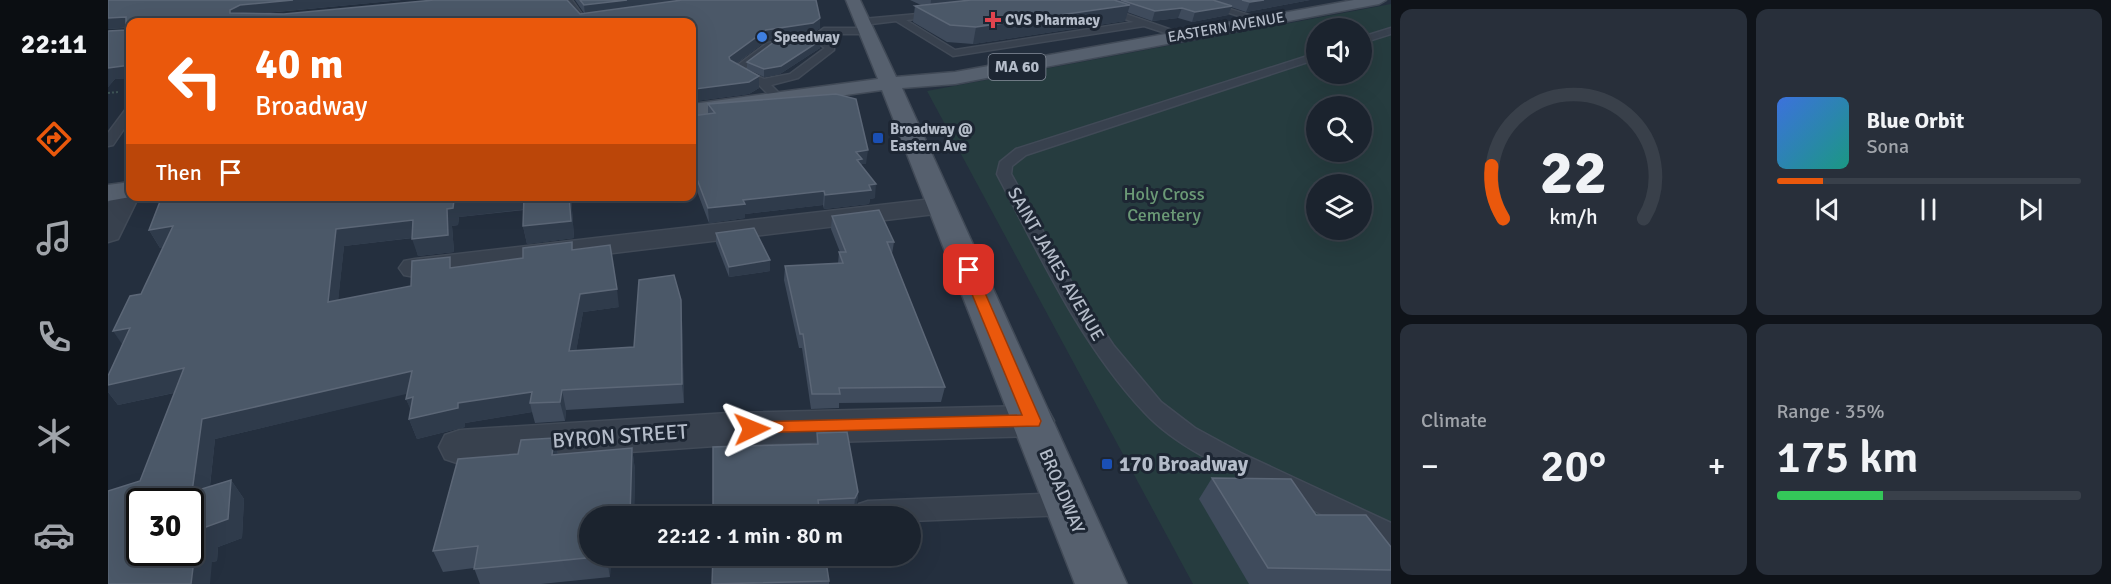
<!DOCTYPE html>
<html lang="en">
<head>
<meta charset="utf-8">
<style>
  body { margin:0; font-family:Signika,sans-serif; background:#282f3a; color:#f1f3f6; height:100vh; display:flex; flex-direction:column; font-size:22px; white-space:nowrap }
  * { box-sizing:border-box; margin:0 }
  p { font-size:20px; color:#a0a4aa }
  .icon { flex:none; width:33px; height:33px; fill:none; stroke:currentColor; stroke-width:2; stroke-linecap:round; stroke-linejoin:round }
  .map { position:relative; flex:1; overflow:hidden }
  .drawer { display:flex; flex-direction:column; gap:9px; padding:9px; background:#0f1319; width:720px }
  .drawer>* { flex:none }
  .top-card { position:absolute; left:18px; top:18px; width:570px; height:183px; border-radius:12px; box-shadow:0 6px 24px #0002,0 0 0 2px #39404a; background:#ea580c; color:#fff; overflow:hidden }
  .fabs { position:absolute; left:1198px; top:18px; display:grid; gap:12px }
  .fabs a { display:grid; place-items:center; width:66px; height:66px; border-radius:50%; background:#1b232e; box-shadow:0 6px 24px #0002,0 0 0 2px #39404a; font-size:30px }
  .speed { position:absolute; left:18px; top:488px; display:flex; gap:12px; font-size:30px; font-weight:700; text-align:center }
  .speed>* { display:grid; place-content:center; width:78px; height:78px; border-radius:50%; background:#1b232e; box-shadow:0 6px 24px #0002,0 0 0 2px #39404a; line-height:1 }
  .speed .limit { border:3px solid #111; border-radius:9px; background:#fff; color:#111 }
  .pin { position:absolute; display:grid; place-items:center; width:51px; height:51px; color:#fff; margin:-26px; border-radius:12px; box-shadow:0 3px 9px #0006 }
  .me { position:absolute; width:66px; margin:-33px; rotate:88deg; stroke-linejoin:round; filter:drop-shadow(0 0 4px #0008) }
  .turn { display:flex; align-items:center; gap:21px; height:126px; padding:0 30px; font-size:27px }
  .turn .icon { width:78px; height:78px; stroke-width:2.5 }
  .turn b { display:block; font-size:42px; line-height:51px }
  .then { display:flex; align-items:center; height:57px; padding:0 30px; background:#0003; gap:12px; font-size:22px }
  .big { font-size:45px; font-weight:600; line-height:1.1 }
  .drawer .widget { flex:1; display:flex; flex-direction:column; justify-content:center; gap:9px; min-width:0; padding:0 21px; border-radius:12px; background:#282f3a }
  .drawer .dial { align-items:center; gap:0 }
  .dial svg { height:156px; overflow:visible; fill:none; stroke:#39404a; stroke-width:7; stroke-linecap:round; text-anchor:middle }
  .dial text { fill:#f1f3f6; stroke:none }
  .song { display:flex; align-items:center; gap:18px }
  .cover { width:72px; height:72px; border-radius:9px; background:linear-gradient(135deg,hsl(220 70% 55%),hsl(170 70% 35%)) }
  .played { height:6px; border-radius:3px; background:linear-gradient(90deg,#ea580c 15%,#39404a 15%) }
  .keys { display:flex; justify-content:space-around; direction:ltr }
  .heat { display:flex; justify-content:space-between; align-items:center; font-size:33px; direction:ltr }
  .charge { height:9px; border-radius:4px; background:linear-gradient(90deg,#34c759 35%,#39404a 0) }
  .drawer .tiles { flex:1; display:grid; gap:9px; grid-template-columns:repeat(2,1fr) }
  .trip { position:absolute; left:471px; top:506px; width:342px; height:60px; border-radius:30px; background:#1b232e; box-shadow:0 6px 24px #0002,0 0 0 2px #39404a; font-weight:600; line-height:60px; text-align:center }
  main { display:flex; flex:1; min-height:0 }
  .dock { display:flex; flex-direction:column; width:108px; justify-content:space-around; align-items:center; background:#0b0e12; color:#a0a4aa }
  .dock .icon { width:42px; height:42px }
  .dock .current { color:#ea580c }
  .dock b { font-size:27px; color:#f1f3f6 }
  .map>svg:first-child { display:block }
</style>
</head>
<body>
<main>
<nav class="dock">
<b>22:11</b>
<svg class="icon current" aria-label="directions" viewBox="0 0 24 24"><path d="M12 3l9 9-9 9-9-9zM9 14v-3h6M13 9l2 2-2 2"/></svg>
<svg class="icon" aria-label="music" viewBox="0 0 24 24"><path d="M9 18V5l10-2v13"/><circle cx="6" cy="18" r="3"/><circle cx="16" cy="16" r="3"/></svg>
<svg class="icon" aria-label="phone" viewBox="0 0 24 24"><path d="M5 4h4l2 5-3 2q2 4 5 5l2-3 5 2v4C11 20 4 13 5 4z"/></svg>
<svg class="icon" aria-label="climate" viewBox="0 0 24 24"><path d="M12 3v18M4 7l16 10M4 17L20 7"/></svg>
<svg class="icon" aria-label="car" viewBox="0 0 24 24"><path d="M5 17H2v-5l4-1 3-4h7l3 4 3 1v5h-3M9 17h6M6 11h13"/><circle cx="7" cy="17" r="2"/><circle cx="17" cy="17" r="2"/></svg>
</nav>
<div class="map">
<svg width="1283" height="584" viewBox="0 0 1283 584">
  <rect width="100%" height="100%" fill="#242f3e"/>
  <path fill="#263c3f" fill-rule="evenodd" d="M 1283,4 L 1283,584 L 1085,584 L 819,91 ZM 1209,28 L 1254,28 L 1254,74 L 1209,74 ZM 1209,106 L 1254,106 L 1254,152 L 1209,152 ZM 1209,184 L 1254,184 L 1254,230 L 1209,230 Z"/>
  <g fill="none" stroke-linecap="round" stroke-linejoin="round">
    <g stroke="#414a57" stroke-width="3">
      <g id="service">
        <path d="M 456,0 L 464,0 L 476,17 L 481,17 L 481,21 L 471,22 Z"/>
        <path d="M 1080,0 L 1093,0 L 1157,20 L 1150,22 Z"/>
        <path d="M 995,6 L 1078,35 L 1073,38 L 1036,26 L 845,56 L 788,21 L 755,25 L 751,22 L 755,19 L 832,12 L 829,17 L 798,20 L 847,50 L 1026,22 L 992,11 Z"/>
        <path d="M 716,28 L 758,28 L 763,31 L 758,34 L 718,34 L 714,38 L 726,46 L 726,50 L 690,78 L 663,85 L 674,96 L 674,100 L 666,100 L 651,85 L 623,70 L 659,43 L 705,36 ZM 706,41 L 717,48 L 682,74 L 656,79 L 635,70 L 665,47 Z"/>
        <path d="M 1283,28 L 1283,34 L 1254,43 L 1254,37 Z"/>
        <path d="M 1209,53 L 1209,59 L 918,155 L 904,166 L 903,174 L 965,285 L 1006,346 L 1053,402 L 1087,428 L 1133,453 L 1283,523 L 1283,547 C 1252,535 1222,518 1193,504 C 1143,479 1075,454 1037,413 C 973,345 932,256 889,174 L 892,162 L 908,149 Z"/>
        <path d="M 18,109 L 22,109 L 22,120 L 5,145 L 0,146 L 0,133 Z"/>
        <path d="M 959,493 L 968,496 L 972,504 L 968,512 L 959,515 L 802,521 L 802,516 L 749,516 L 747,512 L 751,504 L 760,501 Z"/>
      </g>
    </g>
    <g stroke="#414a57" stroke-width="3">
      <g id="minor">
        <path d="M 22,183 L 22,196 L 31,196 L 10,239 L 0,242 L 0,203 L 11,184 Z"/>
        <path d="M 833,198 L 843,200 L 847,206 L 843,212 L 307,277 L 296,275 L 291,268 L 296,261 L 307,259 Z"/>
        <path d="M 925,406 L 940,410 L 946,421 L 940,432 L 925,436 L 621,445 L 352,464 L 337,459 L 331,447 L 337,435 L 352,430 L 621,413 Z"/>
      </g>
    </g>
    <g stroke="#414a57" stroke-width="3">
      <g id="primary">
        <path d="M 738,0 L 752,0 L 788,77 L 847,72 L 1246,0 L 1278,0 L 1271,4 L 847,84 L 794,88 L 1019,584 L 967,584 L 774,90 L 584,116 L 584,104 L 770,79 Z"/>
        <path d="M 22,182 L 22,196 L 28,196 L 0,201 L 0,185 Z"/>
      </g>
    </g>
    <path stroke="#3f5557" stroke-width="2" stroke-dasharray="2 2" stroke-linecap="butt" d="M 0,93 L 10,92"/>
    <use href="#service" fill="#38414e" fill-rule="evenodd"/>
    <use href="#minor" fill="#38414e" fill-rule="evenodd"/>
    <use href="#primary" fill="#56606e" fill-rule="evenodd"/>
  </g>
  <g fill="#3f4b5c">
    <path d="M 0,0 L 294,0 L 148,14 L 472,14 L 476,13 L 467,0 L 570,0 L 712,18 L 712,28 L 704,34 L 658,41 L 628,64 L 651,76 L 651,88 L 641,94 L 588,101 L 584,96 L 584,22 L 22,22 L 22,78 L 7,79 L 0,87 L 0,31 L 18,30 L 18,28 L 0,29 Z"/>
    <path d="M 802,0 L 1202,0 L 1138,12 L 1123,7 L 1120,15 L 1084,22 L 1070,18 L 1044,21 L 1019,12 L 1017,21 L 865,44 L 839,42 L 805,22 L 807,6 L 813,5 Z"/>
    <path d="M 713,40 L 712,48 L 672,74 L 656,77 L 639,69 L 639,62 Z"/>
    <path d="M 600,104 L 758,164 L 754,164 L 754,166 L 767,198 L 762,199 L 761,204 L 716,209 L 715,205 L 637,214 L 637,218 L 601,223 L 584,178 L 584,116 L 600,114 Z"/>
    <path d="M 463,196 L 466,238 L 419,244 L 415,226 L 416,210 L 351,217 L 350,225 L 344,226 L 346,252 L 310,256 L 305,238 L 236,246 L 230,300 L 303,286 L 345,268 L 415,258 L 465,250 L 511,307 L 475,312 L 468,351 L 526,347 L 573,300 L 574,319 L 576,403 L 458,410 L 457,421 L 427,423 L 424,412 L 357,423 L 357,427 L 309,439 L 301,419 L 303,409 L 298,399 L 299,393 L 107,439 L 102,486 L 123,480 L 136,499 L 134,538 L 110,547 L 109,561 L 104,562 L 32,481 L 66,393 L 10,405 L 0,392 L 0,376 L 14,345 L 55,247 L 52,248 L 41,230 Z"/>
    <path d="M 724,216 L 786,242 L 784,254 L 837,387 L 833,402 L 731,403 L 731,408 L 703,409 L 694,348 L 691,348 L 676,280 L 677,266 L 730,264 L 731,252 L 732,252 L 723,229 Z"/>
    <path d="M 608,233 L 662,271 L 621,277 L 608,243 Z"/>
    <path d="M 709,433 L 750,492 L 749,503 L 746,510 L 605,516 L 708,444 Z"/>
    <path d="M 446,438 L 450,454 L 524,448 L 527,470 L 526,516 L 482,516 L 482,555 L 503,555 L 502,577 L 433,584 L 372,584 L 366,568 L 335,572 L 325,551 L 410,454 Z"/>
    <path d="M 1104,478 L 1208,515 L 1283,547 L 1283,584 L 1141,584 L 1091,499 Z"/>
    <path d="M 721,581 L 721,584 L 604,584 Z"/>
  </g>
  <g fill="#2f3b4b">
    <path d="M 185,0 L 294,0 L 136,15 L 122,13 L 122,10 L 132,5 Z"/>
    <path d="M 519,0 L 570,0 L 570,4 L 477,15 L 476,5 Z"/>
    <path d="M 823,0 L 894,0 L 822,10 Z"/>
    <path d="M 1156,0 L 1202,0 L 1138,12 L 1142,2 Z"/>
    <path d="M 1022,5 L 1017,21 L 865,44 L 868,27 Z"/>
    <path d="M 1124,6 L 1120,15 L 1084,22 L 1087,12 Z"/>
    <path d="M 1074,8 L 1070,18 L 1044,21 L 1047,11 Z"/>
    <path d="M 18,17 L 22,27 L 0,29 L 0,18 Z"/>
    <path d="M 712,18 L 712,28 L 704,34 L 658,41 L 622,68 L 621,57 L 658,30 Z"/>
    <path d="M 713,40 L 712,48 L 672,74 L 656,77 L 656,69 Z"/>
    <path d="M 22,65 L 22,78 L 7,79 L 0,87 L 0,68 Z"/>
    <path d="M 651,76 L 651,88 L 641,94 L 588,101 L 587,89 Z"/>
    <path d="M 760,150 L 758,164 L 754,164 L 753,173 L 747,173 L 748,152 Z"/>
    <path d="M 768,184 L 767,198 L 762,199 L 761,204 L 716,209 L 717,195 Z"/>
    <path d="M 716,191 L 715,205 L 637,214 L 637,218 L 601,223 L 600,208 L 635,200 Z"/>
    <path d="M 380,196 L 417,196 L 420,209 L 351,217 L 350,225 L 344,226 L 346,252 L 310,256 L 304,239 L 339,209 L 346,200 Z"/>
    <path d="M 461,196 L 463,196 L 466,238 L 419,244 L 415,226 Z"/>
    <path d="M 305,220 L 311,237 L 236,246 L 228,321 L 220,302 L 228,229 Z"/>
    <path d="M 65,226 L 75,243 L 52,248 L 41,230 Z"/>
    <path d="M 662,260 L 662,271 L 621,277 L 621,267 Z"/>
    <path d="M 509,289 L 511,307 L 475,312 L 465,370 L 461,351 L 472,294 Z"/>
    <path d="M 573,300 L 574,319 L 576,403 L 574,384 Z"/>
    <path d="M 22,328 L 18,350 L 5,331 Z"/>
    <path d="M 76,368 L 88,388 L 10,405 L 0,392 L 0,385 Z"/>
    <path d="M 304,371 L 311,391 L 107,439 L 99,512 L 84,492 L 94,419 Z"/>
    <path d="M 454,390 L 458,410 L 457,421 L 452,402 Z"/>
    <path d="M 424,392 L 422,403 L 424,412 L 357,423 L 357,427 L 309,439 L 301,419 L 306,418 L 298,399 L 305,397 Z"/>
    <path d="M 446,438 L 451,459 L 444,455 Z"/>
    <path d="M 524,448 L 527,470 L 526,516 L 522,516 Z"/>
    <path d="M 123,480 L 136,499 L 134,538 L 110,547 L 109,561 L 104,562 L 102,584 L 83,584 L 88,543 L 95,528 Z"/>
    <path d="M 750,492 L 749,503 L 746,510 L 747,498 Z"/>
    <path d="M 498,555 L 503,555 L 502,577 Z"/>
  </g>
  <g fill="#4b5868" stroke="#5c6777" stroke-width="1.5" fill-rule="evenodd">
    <path d="M 0,0 L 185,0 L 132,5 L 122,10 L 122,13 L 176,14 L 326,0 L 459,0 L 472,14 L 574,0 L 708,0 L 712,18 L 705,23 L 658,30 L 621,57 L 622,60 L 651,76 L 641,82 L 587,89 L 584,84 L 584,22 L 22,22 L 22,65 L 0,68 L 0,31 L 18,30 L 18,17 L 0,18 Z"/>
    <path d="M 472,0 L 519,0 L 476,5 Z"/>
    <path d="M 863,0 L 1006,0 L 1022,5 L 868,27 L 842,25 L 807,6 Z"/>
    <path d="M 1013,0 L 1105,0 L 1124,6 L 1087,12 L 1074,8 L 1047,11 Z"/>
    <path d="M 1134,0 L 1156,0 L 1142,2 Z"/>
    <path d="M 706,36 L 713,40 L 673,66 L 656,69 L 639,62 L 666,42 Z"/>
    <path d="M 728,94 L 748,99 L 760,150 L 748,152 L 754,159 L 749,160 L 768,184 L 761,185 L 763,190 L 717,195 L 716,191 L 635,200 L 637,204 L 600,208 L 584,166 L 584,116 L 607,113 L 600,104 Z"/>
    <path d="M 68,196 L 380,196 L 346,200 L 345,208 L 339,209 L 340,235 L 304,239 L 305,220 L 228,229 L 220,302 L 303,286 L 304,261 L 342,257 L 342,268 L 415,258 L 415,248 L 464,242 L 464,250 L 502,245 L 509,289 L 472,294 L 461,351 L 526,347 L 531,280 L 566,275 L 573,300 L 574,384 L 454,390 L 452,402 L 422,403 L 424,392 L 350,403 L 350,408 L 301,419 L 305,397 L 298,399 L 304,371 L 94,419 L 84,492 L 123,480 L 120,519 L 95,528 L 93,541 L 88,543 L 83,584 L 0,584 L 0,491 L 32,481 L 76,368 L 0,385 L 0,376 L 22,328 L 5,331 L 22,296 L 33,294 L 65,226 L 41,230 L 53,199 ZM 32,501 L 82,501 L 82,552 L 32,552 Z"/>
    <path d="M 416,196 L 461,196 L 463,221 L 415,226 Z"/>
    <path d="M 771,210 L 786,242 L 779,242 L 837,387 L 731,388 L 732,394 L 704,394 L 695,334 L 692,334 L 677,266 L 735,263 L 731,252 L 738,252 L 724,216 Z"/>
    <path d="M 646,228 L 662,260 L 621,267 L 608,233 Z"/>
    <path d="M 739,432 L 750,492 L 747,498 L 710,500 L 712,516 L 605,516 L 605,447 L 710,444 L 709,433 Z"/>
    <path d="M 446,438 L 444,455 L 524,448 L 522,516 L 482,516 L 482,555 L 498,555 L 498,556 L 366,569 L 370,546 L 325,551 L 350,459 L 410,454 L 413,440 Z"/>
    <path d="M 1104,478 L 1183,479 L 1208,515 L 1258,515 L 1283,547 L 1283,570 L 1160,568 Z"/>
    <path d="M 605,555 L 717,555 L 721,581 L 604,584 Z"/>
  </g>
  <path fill="#ea580c" stroke="#983908" stroke-width="1.5" d="M 861,266 L 867,270 L 933,421 L 931,426 L 638,433 L 636,429 L 638,424 L 644,422 L 914,415 L 854,270 Z"/>
  <path fill="#e0444e" stroke="#1d2633" stroke-width="2" d="M882 11h6v6h6v6h-6v6h-6v-6h-6v-6h6z"/>
  <circle fill="#3f7fe0" stroke="#1d2633" stroke-width="2" cx="654" cy="37" r="6"/>
  <g fill="#1a4fb4" stroke="#1d2633" stroke-width="2">
    <rect x="764" y="132" width="12" height="12" rx="3"/>
    <rect x="993" y="458" width="12" height="12" rx="3"/>
  </g>
  <g text-anchor="middle" dominant-baseline="central" stroke-width="6" stroke-linejoin="round" paint-order="stroke">
    <g font-size="15" font-weight="bold" fill="#b4bcc9" stroke="#1d2633" text-anchor="start">
      <text x="897" y="20">CVS Pharmacy</text>
      <text x="666" y="37">Speedway</text>
      <text x="782" y="129">Broadway @<tspan x="782" dy="17">Eastern Ave</tspan></text>
    </g>
    <g font-size="15" fill="#b4bcc9" stroke="#1d2633">
      <text transform="translate(1118 27) rotate(-10)">EASTERN AVENUE</text>
    </g>
    <rect fill="#1d2633" stroke="#878f9c" stroke-width="1.5" x="880.5" y="54" width="57" height="26" rx="4.5"/>
    <g font-size="16" font-weight="bold" fill="#b4bcc9">
      <text x="909" y="67">MA 60</text>
    </g>
    <g font-size="18" fill="#6b9a76" stroke="#1d2633">
      <text x="1056" y="194">Holy Cross<tspan x="1056" dy="21">Cemetery</tspan></text>
    </g>
    <g font-size="18" fill="#b4bcc9" stroke="#1d2633">
      <text transform="translate(948 264) rotate(60)">SAINT JAMES AVENUE</text>
      <text transform="translate(954 491) rotate(67)">BROADWAY</text>
    </g>
    <g font-size="21" fill="#b4bcc9" stroke="#1d2633">
      <text transform="translate(512 436) rotate(-4)">BYRON STREET</text>
    </g>
    <g font-size="21" font-weight="bold" fill="#b4bcc9" stroke="#1d2633" text-anchor="start">
      <text x="1011" y="464">170 Broadway</text>
    </g>
  </g>
</svg>
<div class="fabs">
<a><svg class="icon" aria-label="sound" viewBox="0 0 24 24"><path d="M4 9h4l5-4v14l-5-4H4zM17 9q2 3 0 6"/></svg></a>
<a><svg class="icon" aria-label="search" viewBox="0 0 24 24"><circle cx="10" cy="10" r="6"/><path d="M15 15l6 6"/></svg></a>
<a><svg class="icon" aria-label="layers" viewBox="0 0 24 24"><path d="M12 4l9 5-9 5-9-5zM3 14l9 5 9-5"/></svg></a>
</div>
<div class="speed"><div class="limit">30</div></div>
<div class="pin" style="left:861px;top:270px;background:#d93025"><svg class="icon" aria-label="arrive" viewBox="0 0 24 24"><path d="M6 21V4h12l-3 4 3 4H6"/></svg></div>
<svg class="me" style="left:644px;top:429px" viewBox="-20 -20 40 40"><path d="M0-17L14 15 0 8-14 15z" fill="#ea580c" stroke="#fff" stroke-width="4"/></svg>
<div class="trip">22:12 · 1 min · 80 m</div>
<div class="top-card">
<div class="turn"><svg class="icon" aria-label="left" viewBox="0 0 24 24"><path d="M17 20v-9H6M10 6l-5 5 5 5"/></svg><div><b>40 m</b>Broadway</div></div>
<div class="then">Then<svg class="icon" aria-label="arrive" viewBox="0 0 24 24"><path d="M6 21V4h12l-3 4 3 4H6"/></svg></div>
</div>
</div>
<section class="drawer">
<div class="tiles">
<div class="widget dial"><svg viewBox="0 0 100 80">
<path d="M14 69A42 42 0 1 1 86 69"/>
<path d="M14 69A42 42 0 0 1 8 42" stroke="#ea580c"/>
<text x="50" y="56" font-size="32" font-weight="700">22</text>
<text x="50" y="72" font-size="11">km/h</text>
</svg></div>
<div class="widget">
<div class="song"><i class="cover"></i><div><b>Blue Orbit</b><p>Sona</p></div></div>
<div class="played"></div>
<div class="keys"><svg class="icon" aria-label="previous" viewBox="0 0 24 24"><path d="M18 5L8 12l10 7zM5 5v14"/></svg><svg class="icon" aria-label="pause" viewBox="0 0 24 24"><path d="M8 5v14M16 5v14"/></svg><svg class="icon" aria-label="next" viewBox="0 0 24 24"><path d="M6 5l10 7-10 7zM19 5v14"/></svg></div>
</div>
<div class="widget"><p>Climate</p>
<div class="heat"><a>−</a><b class="big">20°</b><a>+</a></div>
</div>
<div class="widget"><p>Range · 35%</p><b class="big">175 km</b><div class="charge"></div></div>
</div>
</section>
</main>
</body>
</html>
